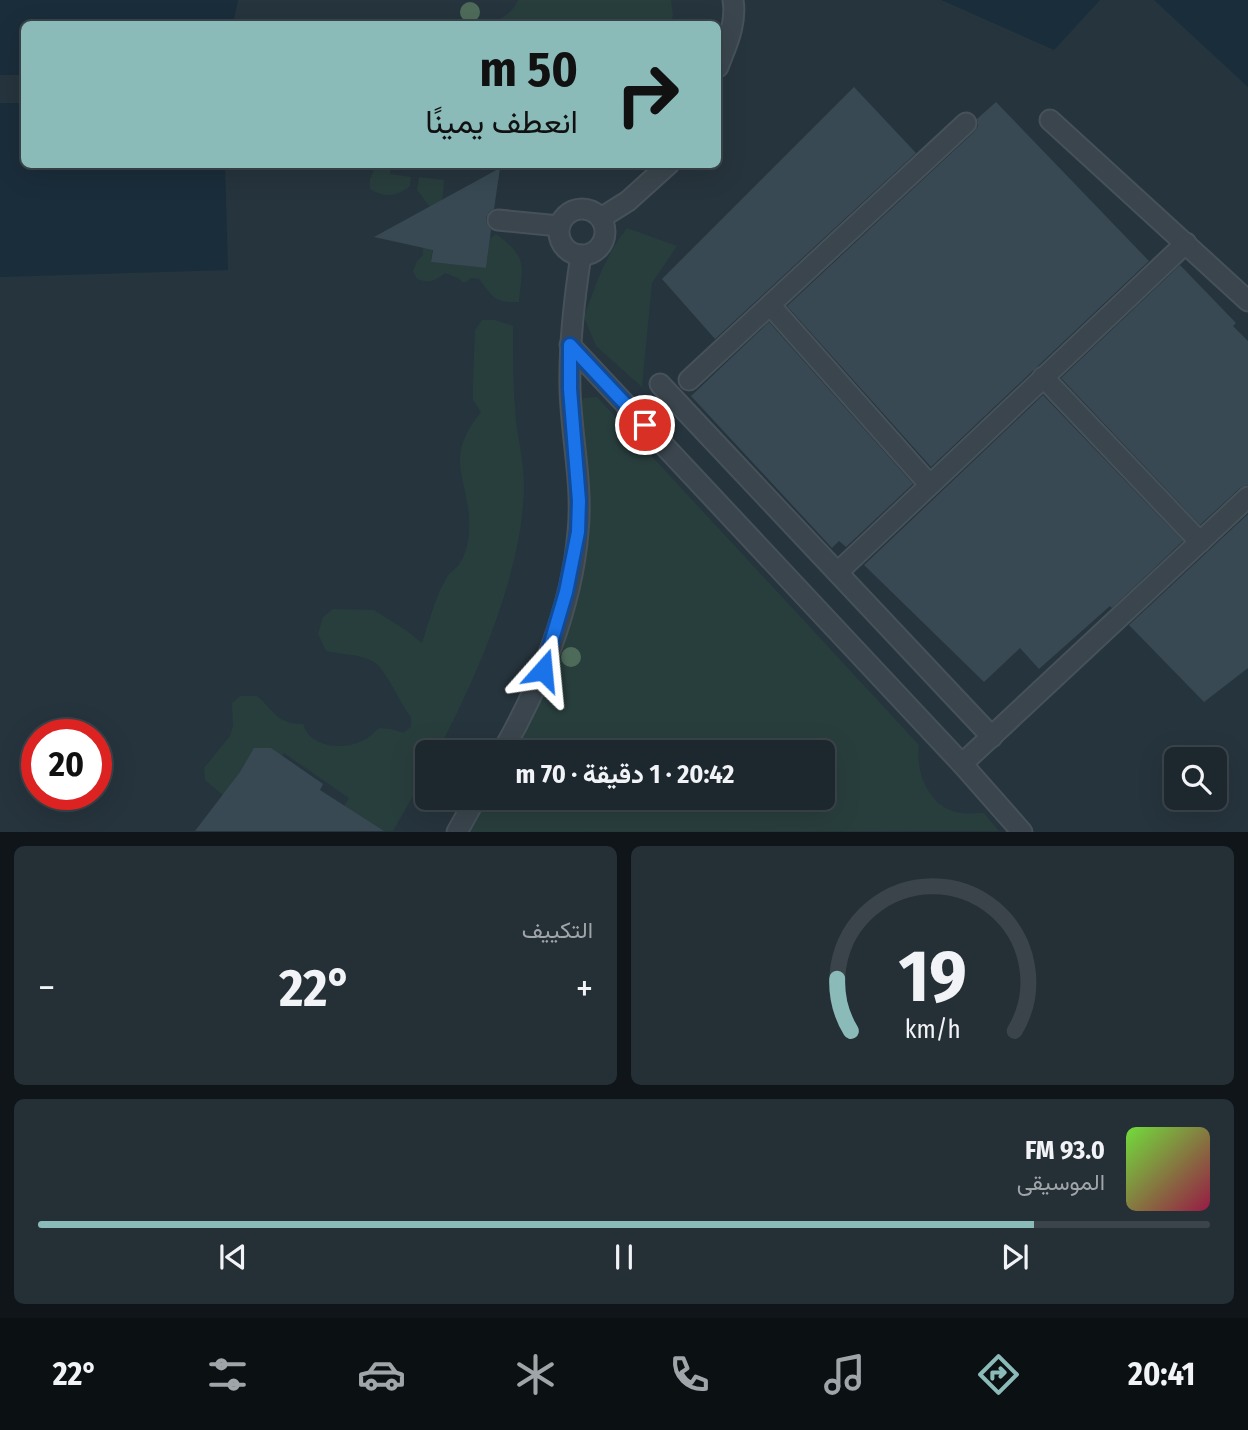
<!DOCTYPE html>
<html lang="ar">
<head>
<meta charset="utf-8">
<style>
  body { margin:0; font-family:"Fira Sans Condensed",Vazirmatn,sans-serif; background:#252f36; color:#f1f3f6; direction:rtl; height:100vh; display:flex; flex-direction:column; font-size:26px; white-space:nowrap }
  * { box-sizing:border-box; margin:0 }
  p { font-size:23px; color:#a0a5aa }
  .icon { flex:none; width:38px; height:38px; fill:none; stroke:currentColor; stroke-width:2; stroke-linecap:round; stroke-linejoin:round }
  .map { position:relative; height:832px; overflow:hidden; direction:ltr }
  .drawer { display:flex; flex-direction:column; gap:14px; padding:14px; background:#0f1519; flex:1 }
  .drawer>* { flex:none }
  .guide { position:absolute; left:21px; top:21px; width:700px; height:147px; border-radius:10px; box-shadow:0 7px 28px #0002,0 0 0 2px #3a444a; direction:rtl; background:#8bbbb9; color:#111; overflow:hidden }
  .buttons { position:absolute; left:1164px; top:747px; display:grid; gap:14px }
  .buttons a { display:grid; place-items:center; width:63px; height:63px; border-radius:10px; background:#1c272e; box-shadow:0 7px 28px #0002,0 0 0 2px #3a444a; font-size:35px }
  .speed { position:absolute; left:21px; top:719px; display:flex; gap:14px; font-size:35px; font-weight:700; text-align:center }
  .speed>* { display:grid; place-content:center; width:91px; height:91px; border-radius:50%; background:#1c272e; box-shadow:0 7px 28px #0002,0 0 0 2px #3a444a; line-height:1 }
  .speed .limit { border:10px solid #d22; background:#fff; color:#111 }
  .pin { position:absolute; display:grid; place-items:center; width:60px; height:60px; color:#fff; margin:-30px; border:4px solid #fff; border-radius:50%; box-shadow:0 2px 7px #0007 }
  .me { position:absolute; width:77px; margin:-38px; rotate:18deg; stroke-linejoin:round; filter:drop-shadow(0 0 5px #0008) }
  .turn { display:flex; align-items:center; gap:24px; height:147px; padding:0 28px; font-size:32px }
  .turn .icon { width:91px; height:91px; stroke-width:2.5 }
  .turn b { display:block; font-size:49px; line-height:60px }
  .big { font-size:52px; font-weight:700; line-height:1.1 }
  .drawer .widget { flex:1; display:flex; flex-direction:column; justify-content:center; gap:10px; min-width:0; padding:0 24px; border-radius:10px; background:#252f36 }
  .drawer .dial { align-items:center; gap:0 }
  .dial svg { height:182px; overflow:visible; fill:none; stroke:#3a444a; stroke-width:7; stroke-linecap:round; text-anchor:middle }
  .dial text { fill:#f1f3f6; stroke:none }
  .song { display:flex; align-items:center; gap:21px }
  .cover { width:84px; height:84px; border-radius:10px; background:linear-gradient(135deg,hsl(100 70% 55%),hsl(340 70% 35%)) }
  .played { height:7px; border-radius:4px; background:linear-gradient(90deg,#8bbbb9 85%,#3a444a 85%) }
  .keys { display:flex; justify-content:space-around; direction:ltr }
  .heat { display:flex; justify-content:space-between; align-items:center; font-size:38px; direction:ltr }
  .drawer .tiles { flex:1; display:grid; gap:14px; grid-template-columns:1fr 1fr }
  .widget:last-child { grid-column:span 2 }
  .trip { position:absolute; left:415px; top:740px; width:420px; height:70px; border-radius:10px; background:#1c272e; box-shadow:0 7px 28px #0002,0 0 0 2px #3a444a; font-weight:700; line-height:70px; text-align:center; direction:rtl }
  .menu { display:flex; height:112px; justify-content:space-around; align-items:center; background:#0b1012; color:#a0a5aa }
  .menu .icon { width:49px; height:49px }
  .menu .current { color:#8bbbb9 }
  .menu b { font-size:32px; color:#f1f3f6 }
  .map>svg:first-child { display:block }
</style>
</head>
<body>
<div class="map">
<svg width="1248" height="832" viewBox="0 0 1248 832">
  <rect width="100%" height="100%" fill="#26343d"/>
  <g fill="#283e3d">
    <path d="M 518,0 L 671,0 L 673,16 L 670,24 L 486,24 C 500,20 512,14 518,0 Z"/>
    <path d="M 377,164 L 392,165 L 390,174 L 411,177 L 410,186 C 396,197 385,198 370,189 L 370,179 Z"/>
    <path d="M 419,177 L 444,180 L 440,234 L 434,233 L 431,262 L 486,268 L 490,239 L 496,234 C 529,258 522,265 519,302 C 494,303 493,297 479,279 L 471,278 L 464,283 L 458,278 L 445,273 C 435,281 429,284 417,279 L 413,271 L 417,261 L 423,255 L 423,226 L 430,207 L 417,190 Z"/>
    <path d="M 627,228 L 677,246 L 652,283 L 642,387 L 596,346 L 584,317 C 595,286 606,254 627,228 Z"/>
    <path d="M 482,320 L 495,320 L 513,326 C 513,358 513,390 516,422 C 519,443 524,465 524,486 C 523,571 477,677 437,752 L 427,752 L 427,772 L 393,831 L 345,831 L 347,828 L 341,812 L 349,798 L 284,753 L 274,768 L 225,797 L 205,780 L 204,768 L 230,736 L 233,726 L 232,703 L 240,696 L 257,696 C 275,711 276,724 303,724 C 311,749 346,751 366,739 C 371,736 375,731 379,728 L 391,729 L 403,733 L 411,727 L 411,717 C 401,705 385,668 374,662 C 365,655 339,654 326,651 L 318,634 L 323,617 L 333,609 L 374,610 L 407,631 L 422,643 C 429,622 435,597 447,577 C 449,573 454,570 458,566 C 465,557 469,542 469,530 C 472,480 440,463 481,412 L 473,400 L 473,384 L 475,330 Z"/>
    <path d="M 597,397 L 919,745 C 915,772 929,809 961,813 C 968,814 976,813 984,813 L 999,831 L 459,832 L 477,798 L 822,798 L 822,752 L 502,752 L 574,577 L 578,406 L 584,398 Z"/>
  </g>
  <g fill="#1a2d3a">
    <path d="M 0,0 L 238,0 L 233,24 L 24,24 L 24,164 L 225,165 L 228,270 L 0,277 Z"/>
    <path d="M 941,0 L 1100,0 L 1054,50 Z"/>
    <path d="M 1154,0 L 1248,0 L 1248,87 Z"/>
  </g>
  <g fill="#26343d">
    <path d="M 937,0 L 941,0 L 1054,50 L 1049,52 L 939,3 Z"/>
    <rect x="0" y="75" width="24" height="28"/>
  </g>
  <g fill="#384953">
    <path d="M 854,87 L 916,153 L 715,339 L 662,279 Z"/>
    <path d="M 996,102 L 1149,261 L 931,467 L 787,306 L 974,132 L 978,126 L 977,119 Z"/>
    <path d="M 500,168 L 494,209 L 489,212 L 486,218 L 487,224 L 491,230 L 486,268 L 431,262 L 433,250 L 374,237 Z"/>
    <path d="M 1180,265 L 1236,323 L 1233,326 L 1248,341 L 1248,485 L 1240,488 L 1200,525 L 1061,378 Z"/>
    <path d="M 769,322 L 913,484 L 846,547 L 839,541 L 832,548 L 691,396 Z"/>
    <path d="M 1043,395 L 1183,541 L 1112,608 L 1110,606 L 1039,669 L 1020,648 L 984,682 L 864,565 Z"/>
    <path d="M 1248,514 L 1248,668 L 1204,702 L 1129,625 Z"/>
    <path d="M 254,748 L 271,748 L 323,784 L 320,790 L 384,831 L 195,831 L 240,772 Z"/>
  </g>
  <g fill="none" stroke-linecap="round" stroke-linejoin="round">
    <g stroke="#465159" stroke-width="23">
      <g id="service">
        <path d="M 718,67 C 726,46 737,24 733,0"/>
        <path d="M 1050,120 L 1248,301"/>
        <circle cx="582" cy="232" r="23"/>
        <path d="M 601,218 L 628,201 L 669,164"/>
        <path d="M 498,220 L 559,226"/>
        <path d="M 770,305 L 929,484"/>
        <path d="M 570,345 L 962,764 L 1022,832"/>
        <path d="M 1043,377 L 1200,542"/>
        <path d="M 689,380 L 966,123"/>
        <path d="M 660,384 L 992,737"/>
        <path d="M 838,572 L 1186,243"/>
        <path d="M 502,752 C 539,688 572,607 578,532 C 583,484 571,436 570,388 C 569,343 574,300 581,255"/>
        <path d="M 962,764 L 1248,497"/>
        <path d="M 457,832 L 476,798"/>
      </g>
    </g>
    <use href="#service" stroke="#3a454d" stroke-width="19"/>
  </g>
  <g fill="#4e6b5a">
    <circle cx="470" cy="12" r="10"/>
    <circle cx="571" cy="657" r="10"/>
  </g>
  <g fill="none" stroke-linecap="round" stroke-linejoin="round">
    <g stroke="#114b97" stroke-width="18">
      <path id="route" d="M 543,670 L 566,592 L 578,532 L 579,501 L 570,389 L 570,345 L 645,425"/>
    </g>
    <use href="#route" stroke="#1a73e8" stroke-width="12"/>
  </g>
</svg>
<div class="buttons">
<a><svg class="icon" aria-label="search" viewBox="0 0 24 24"><circle cx="10" cy="10" r="6"/><path d="M15 15l6 6"/></svg></a>
</div>
<div class="speed"><div class="limit">20</div></div>
<div class="pin" style="left:645px;top:425px;background:#d93025"><svg class="icon" aria-label="arrive" viewBox="0 0 24 24"><path d="M6 21V4h12l-3 4 3 4H6"/></svg></div>
<svg class="me" style="left:543px;top:670px" viewBox="-20 -20 40 40"><path d="M0-17L14 15 0 8-14 15z" fill="#1a73e8" stroke="#fff" stroke-width="4"/></svg>
<div class="trip">20:42 · 1 دقيقة · 70 m</div>
<div class="guide">
<div class="turn"><svg class="icon" aria-label="right" viewBox="0 0 24 24"><path d="M7 20v-9h11M14 6l5 5-5 5"/></svg><div><b>50 m</b>انعطف يمينًا</div></div>
</div>
</div>
<section class="drawer">
<div class="tiles">
<div class="widget dial"><svg viewBox="0 0 100 80">
<path d="M14 69A42 42 0 1 1 86 69"/>
<path d="M14 69A42 42 0 0 1 8 46" stroke="#8bbbb9"/>
<text x="50" y="56" font-size="32" font-weight="700">19</text>
<text x="50" y="72" font-size="11">km/h</text>
</svg></div>
<div class="widget"><p>التكييف</p>
<div class="heat"><a>−</a><b class="big">22°</b><a>+</a></div>
</div>
<div class="widget">
<div class="song"><i class="cover"></i><div><b>93.0 FM</b><p>الموسيقى</p></div></div>
<div class="played"></div>
<div class="keys"><svg class="icon" aria-label="previous" viewBox="0 0 24 24"><path d="M18 5L8 12l10 7zM5 5v14"/></svg><svg class="icon" aria-label="pause" viewBox="0 0 24 24"><path d="M8 5v14M16 5v14"/></svg><svg class="icon" aria-label="next" viewBox="0 0 24 24"><path d="M6 5l10 7-10 7zM19 5v14"/></svg></div>
</div>
</div>
</section>
<nav class="menu">
<b>20:41</b>
<svg class="icon current" aria-label="directions" viewBox="0 0 24 24"><path d="M12 3l9 9-9 9-9-9zM9 14v-3h6M13 9l2 2-2 2"/></svg>
<svg class="icon" aria-label="music" viewBox="0 0 24 24"><path d="M9 18V5l10-2v13"/><circle cx="6" cy="18" r="3"/><circle cx="16" cy="16" r="3"/></svg>
<svg class="icon" aria-label="phone" viewBox="0 0 24 24"><path d="M5 4h4l2 5-3 2q2 4 5 5l2-3 5 2v4C11 20 4 13 5 4z"/></svg>
<svg class="icon" aria-label="climate" viewBox="0 0 24 24"><path d="M12 3v18M4 7l16 10M4 17L20 7"/></svg>
<svg class="icon" aria-label="car" viewBox="0 0 24 24"><path d="M5 17H2v-5l4-1 3-4h7l3 4 3 1v5h-3M9 17h6M6 11h13"/><circle cx="7" cy="17" r="2"/><circle cx="17" cy="17" r="2"/></svg>
<svg class="icon" aria-label="filters" viewBox="0 0 24 24"><path d="M4 7h16M4 17h16"/><circle cx="9" cy="7" r="2"/><circle cx="15" cy="17" r="2"/></svg>
<b>22°</b>
</nav>
</body>
</html>
